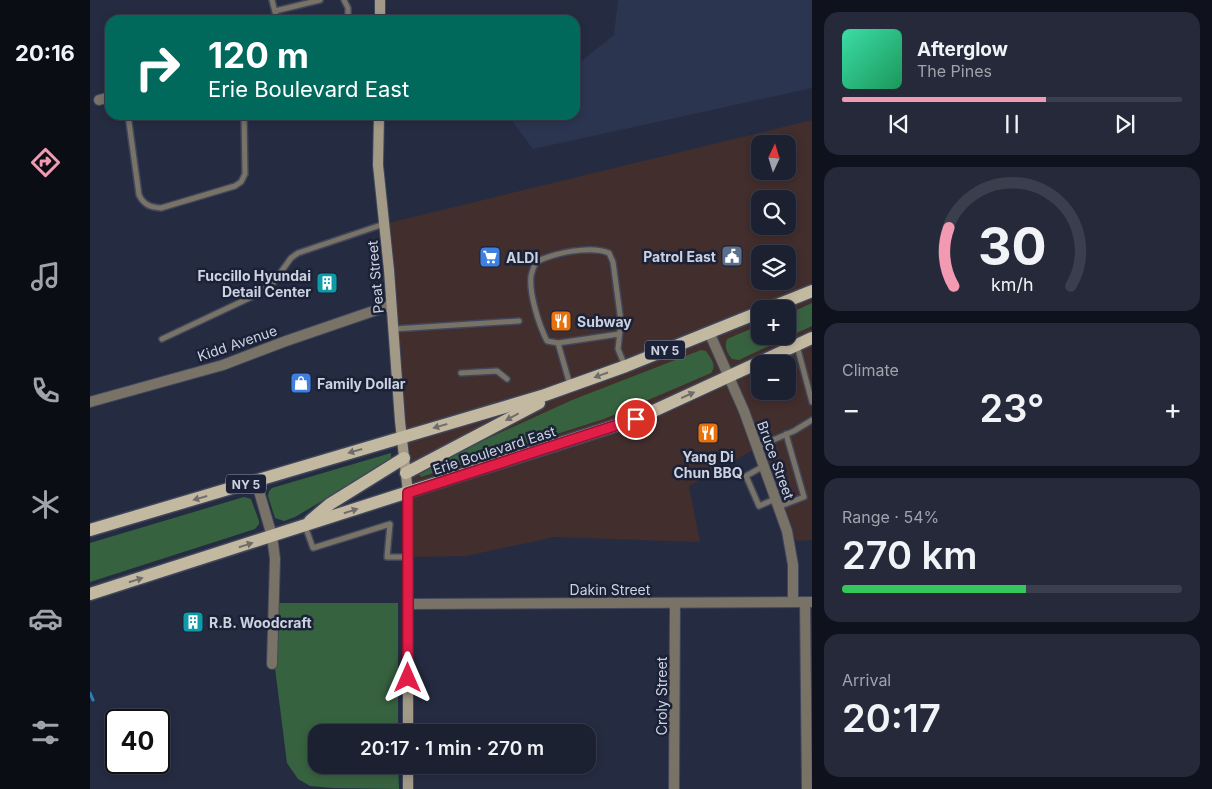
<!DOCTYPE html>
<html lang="en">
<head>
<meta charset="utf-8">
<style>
  body { margin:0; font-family:Inter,sans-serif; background:#25293a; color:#f1f3f6; height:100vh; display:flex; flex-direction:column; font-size:19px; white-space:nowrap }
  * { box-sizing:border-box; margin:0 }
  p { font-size:16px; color:#a0a3ac }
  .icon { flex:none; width:28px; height:28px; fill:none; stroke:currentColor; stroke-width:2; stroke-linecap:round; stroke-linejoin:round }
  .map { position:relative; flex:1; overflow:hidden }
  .sheet { display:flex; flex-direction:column; gap:12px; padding:12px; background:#0f121c; width:400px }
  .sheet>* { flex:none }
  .banner { position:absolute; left:15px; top:15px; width:475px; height:105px; border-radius:15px; box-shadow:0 2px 8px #0003,0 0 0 1px #3a3e4d; background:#00695c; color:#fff; overflow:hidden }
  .needle { width:32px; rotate:4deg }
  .buttons { position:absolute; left:661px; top:135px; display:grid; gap:10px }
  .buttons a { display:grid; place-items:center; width:45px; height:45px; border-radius:10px; background:#1c2132; box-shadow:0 2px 8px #0003,0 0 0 1px #3a3e4d; font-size:25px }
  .speed { position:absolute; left:15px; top:709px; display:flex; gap:10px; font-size:25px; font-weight:700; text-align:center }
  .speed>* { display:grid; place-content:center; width:65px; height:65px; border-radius:50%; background:#1c2132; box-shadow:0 2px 8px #0003,0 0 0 1px #3a3e4d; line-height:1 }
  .speed .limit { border:2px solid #111; border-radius:8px; background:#fff; color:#111 }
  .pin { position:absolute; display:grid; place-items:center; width:42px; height:42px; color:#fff; margin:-21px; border:2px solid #fff; border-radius:50%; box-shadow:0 1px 5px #0007 }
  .me { position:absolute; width:55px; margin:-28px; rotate:0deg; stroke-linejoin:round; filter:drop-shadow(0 0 4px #0008) }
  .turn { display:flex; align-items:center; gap:18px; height:105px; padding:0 20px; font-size:22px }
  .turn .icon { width:65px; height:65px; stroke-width:2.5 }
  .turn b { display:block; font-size:35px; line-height:42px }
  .big { font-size:38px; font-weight:600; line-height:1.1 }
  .sheet .card { flex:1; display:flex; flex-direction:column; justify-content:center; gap:8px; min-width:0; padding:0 18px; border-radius:15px; background:#25293a }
  .sheet .dial { align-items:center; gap:0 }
  .dial svg { height:130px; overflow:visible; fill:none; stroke:#3a3e4d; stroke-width:7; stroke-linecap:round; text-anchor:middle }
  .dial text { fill:#f1f3f6; stroke:none }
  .song { display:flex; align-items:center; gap:15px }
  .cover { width:60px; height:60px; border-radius:8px; background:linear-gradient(135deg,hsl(160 70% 55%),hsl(150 70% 35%)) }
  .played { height:5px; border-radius:2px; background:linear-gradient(90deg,#f19ab2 60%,#3a3e4d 60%) }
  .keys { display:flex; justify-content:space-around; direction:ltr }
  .heat { display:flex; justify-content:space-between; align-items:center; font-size:28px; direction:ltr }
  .charge { height:8px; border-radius:4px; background:linear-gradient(90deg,#34c759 54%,#3a3e4d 0) }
  .trip { position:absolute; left:218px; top:724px; width:288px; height:50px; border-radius:15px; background:#1c2132; box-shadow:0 2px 8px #0003,0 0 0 1px #3a3e4d; font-weight:600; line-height:50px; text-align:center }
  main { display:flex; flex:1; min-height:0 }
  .dock { display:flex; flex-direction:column; width:90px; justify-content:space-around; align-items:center; background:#0b0d14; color:#a0a3ac }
  .dock .icon { width:35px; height:35px }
  .dock .selected { color:#f19ab2 }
  .dock b { font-size:22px; color:#f1f3f6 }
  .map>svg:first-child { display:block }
</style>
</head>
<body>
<main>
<nav class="dock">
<b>20:16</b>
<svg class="icon selected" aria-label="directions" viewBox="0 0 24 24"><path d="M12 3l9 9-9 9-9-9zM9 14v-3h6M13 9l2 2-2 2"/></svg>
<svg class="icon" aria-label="music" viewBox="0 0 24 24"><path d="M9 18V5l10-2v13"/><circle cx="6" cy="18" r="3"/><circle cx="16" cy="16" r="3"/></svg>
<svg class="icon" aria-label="phone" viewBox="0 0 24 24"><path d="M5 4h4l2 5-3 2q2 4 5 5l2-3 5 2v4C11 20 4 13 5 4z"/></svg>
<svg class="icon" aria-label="climate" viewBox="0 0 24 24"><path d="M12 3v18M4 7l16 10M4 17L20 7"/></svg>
<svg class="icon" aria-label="car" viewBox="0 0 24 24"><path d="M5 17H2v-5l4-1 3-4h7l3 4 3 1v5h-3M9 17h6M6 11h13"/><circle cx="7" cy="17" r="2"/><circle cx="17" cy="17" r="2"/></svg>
<svg class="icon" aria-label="filters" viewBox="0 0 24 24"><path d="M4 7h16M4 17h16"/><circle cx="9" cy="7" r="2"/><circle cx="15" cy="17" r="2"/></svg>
</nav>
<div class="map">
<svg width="722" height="789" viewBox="0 0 722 789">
  <rect width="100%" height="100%" fill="#252c42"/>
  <path fill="#422e2c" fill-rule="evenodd" d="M 722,120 L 722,540 L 706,541 L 698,522 L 674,444 L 599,486 L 610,542 L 464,537 L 376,556 L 319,557 L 294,224 ZM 670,144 L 698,144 L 698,171 L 670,171 ZM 670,199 L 698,199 L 698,226 L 670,226 ZM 670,254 L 698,254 L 698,281 L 670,281 ZM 670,309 L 698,309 L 698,336 L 670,336 ZM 670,364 L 698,364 L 698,391 L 670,391 Z"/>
  <path fill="#2c3550" d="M 528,0 L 722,0 L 722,88 L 443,149 L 418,115 L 485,115 L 485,66 L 524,35 Z"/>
  <g fill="#37623f">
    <path d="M 722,303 L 722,326 L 649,360 L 642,359 C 637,353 634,347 637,339 L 670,325 L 670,336 L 698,336 L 698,314 Z"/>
    <path d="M 611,350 L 616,351 C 621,359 627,365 621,373 L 514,419 L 331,477 L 329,474 L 328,470 L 333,468 L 482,400 Z"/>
    <path d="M 301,453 L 301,460 L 205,517 L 194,521 L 185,518 L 178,496 L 179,491 L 182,488 Z"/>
    <path d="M 154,497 L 161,499 L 169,521 L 169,524 L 165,529 L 0,582 L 0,543 Z"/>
    <path d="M 189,603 L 308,603 L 308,732 L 226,732 L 226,765 L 308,765 L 309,789 L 243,788 L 220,786 L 208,779 L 197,763 L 185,668 Z"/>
  </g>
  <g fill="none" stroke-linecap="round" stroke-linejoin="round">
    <path stroke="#3081b7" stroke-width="3" d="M 0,693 L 3,700"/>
    <g stroke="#40475b" stroke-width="8">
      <g id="lane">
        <path d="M 182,0 L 187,20"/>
        <path d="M 254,0 L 258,8 L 258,20"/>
        <path d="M 185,11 L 230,0"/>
        <path d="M 38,115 L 49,195 C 54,205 60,207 71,208 L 145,186 L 151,182 L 155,174 L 154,115"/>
        <path d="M 303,329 L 429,321"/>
        <path d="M 529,334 L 468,343 L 457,341 C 449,325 439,294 441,276 C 442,271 444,266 446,262 C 464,253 501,245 519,253 L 523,262 L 531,322 L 528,349 L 535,366"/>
        <path d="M 72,339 L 170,293 L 183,283 L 201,258 L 208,253 L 294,224"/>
        <path d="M 468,343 L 480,385"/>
        <path d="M 707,346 L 722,402"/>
        <path d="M 371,373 L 407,371 L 417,379"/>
        <path d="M 667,447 L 704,431 L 722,420"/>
        <path d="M 674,466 L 656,476 L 669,506 L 685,499"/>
        <path d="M 688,507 L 714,497 L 696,434"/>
        <path d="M 215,526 L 223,548 L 300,524 L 297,557 L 319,557"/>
      </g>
    </g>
    <g stroke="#40475b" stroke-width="12">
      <g id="street">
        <path d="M 9,100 L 20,97"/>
        <path d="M 619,332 L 654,411 L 697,531 L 703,565 L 703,602"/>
        <path d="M 0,402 L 133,365 L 196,341 L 301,305"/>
        <path d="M 166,481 L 182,536 L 185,559 L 182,664"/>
        <path d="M 715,602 L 717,789"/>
        <path d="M 319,604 L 722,602"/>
        <path d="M 584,789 L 585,603"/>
      </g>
    </g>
    <g stroke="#40475b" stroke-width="12">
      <g id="secondary">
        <path d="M 290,20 L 290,0"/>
        <path d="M 289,115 L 288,165 L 299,270 L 310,421 L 318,493 L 318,732"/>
        <path d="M 318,789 L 318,765"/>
      </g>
    </g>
    <g stroke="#40475b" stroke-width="15">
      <g id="primary">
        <path d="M 677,309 L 722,291"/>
        <path d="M 316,473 L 449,403"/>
        <path d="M 220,521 L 240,504 L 314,458"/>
        <path d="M 0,530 L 455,395 L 536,366 L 670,312"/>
        <path d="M 0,594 L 546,419 L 722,338"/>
      </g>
    </g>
    <use href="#lane" stroke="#787267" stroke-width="5"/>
    <use href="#street" stroke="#787267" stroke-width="10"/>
    <use href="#secondary" stroke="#a29a87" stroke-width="10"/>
    <use href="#primary" stroke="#c3b8a0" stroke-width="12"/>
  </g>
  <defs><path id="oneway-solid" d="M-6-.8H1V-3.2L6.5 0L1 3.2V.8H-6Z" transform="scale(1.25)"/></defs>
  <g fill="#6f6d6c">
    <use href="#oneway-solid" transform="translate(511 375) rotate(161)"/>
    <use href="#oneway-solid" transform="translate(598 395) rotate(-24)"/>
    <use href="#oneway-solid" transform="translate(422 417) rotate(152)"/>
    <use href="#oneway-solid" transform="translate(350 426) rotate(164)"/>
    <use href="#oneway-solid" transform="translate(265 451) rotate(164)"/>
    <use href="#oneway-solid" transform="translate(110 498) rotate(164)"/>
    <use href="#oneway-solid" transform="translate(261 511) rotate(-17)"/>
    <use href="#oneway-solid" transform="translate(156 545) rotate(-18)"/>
    <use href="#oneway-solid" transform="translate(46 580) rotate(-17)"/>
  </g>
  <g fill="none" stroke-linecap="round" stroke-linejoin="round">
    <g stroke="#92132f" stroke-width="12">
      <path id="route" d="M 318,678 L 318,493 L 546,419"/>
    </g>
    <use href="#route" stroke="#e11d48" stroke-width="9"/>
  </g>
  <defs>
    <g id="civic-square" transform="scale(1.125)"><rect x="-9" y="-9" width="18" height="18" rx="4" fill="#5c6f8a" stroke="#1b2237"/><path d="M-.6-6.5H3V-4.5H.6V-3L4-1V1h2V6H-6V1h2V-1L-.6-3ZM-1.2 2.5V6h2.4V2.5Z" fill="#fff"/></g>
    <g id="supermarket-square" transform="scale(1.125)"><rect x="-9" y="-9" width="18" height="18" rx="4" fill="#3f7fe0" stroke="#1b2237"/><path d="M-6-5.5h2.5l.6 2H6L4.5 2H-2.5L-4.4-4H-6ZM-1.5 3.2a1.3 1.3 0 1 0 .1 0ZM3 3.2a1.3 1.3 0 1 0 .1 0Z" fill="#fff"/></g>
    <g id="building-square" transform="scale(1.125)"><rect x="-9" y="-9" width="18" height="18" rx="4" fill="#0f9aa8" stroke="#1b2237"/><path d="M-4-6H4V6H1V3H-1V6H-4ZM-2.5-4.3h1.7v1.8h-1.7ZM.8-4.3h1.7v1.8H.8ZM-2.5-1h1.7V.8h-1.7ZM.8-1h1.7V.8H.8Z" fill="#fff"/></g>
    <g id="restaurant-square" transform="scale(1.125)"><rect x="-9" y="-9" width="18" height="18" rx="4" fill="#e8710a" stroke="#1b2237"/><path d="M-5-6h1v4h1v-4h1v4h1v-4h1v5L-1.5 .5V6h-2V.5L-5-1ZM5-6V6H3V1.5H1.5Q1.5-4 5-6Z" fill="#fff"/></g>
    <g id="shop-square" transform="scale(1.125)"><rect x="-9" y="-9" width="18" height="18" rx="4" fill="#3f7fe0" stroke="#1b2237"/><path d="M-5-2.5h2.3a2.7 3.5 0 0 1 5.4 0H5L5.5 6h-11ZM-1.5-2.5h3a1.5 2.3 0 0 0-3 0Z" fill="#fff"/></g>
  </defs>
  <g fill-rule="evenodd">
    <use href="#civic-square" x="642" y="256"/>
    <use href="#supermarket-square" x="400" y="257"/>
    <use href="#building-square" x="237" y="283"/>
    <use href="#restaurant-square" x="471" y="321"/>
    <use href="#shop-square" x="211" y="383"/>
    <use href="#restaurant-square" x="618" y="433"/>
    <use href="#building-square" x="103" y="622"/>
  </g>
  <g text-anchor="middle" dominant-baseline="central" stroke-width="5" stroke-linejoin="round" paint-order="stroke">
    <g fill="#1b2237" stroke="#989dae" stroke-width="1">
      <rect x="555" y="340.5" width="40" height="19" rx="4"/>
      <rect x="136" y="474.5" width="40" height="19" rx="4"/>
    </g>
    <g font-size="12" font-weight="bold" fill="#cdd2e1">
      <text x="575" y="350">NY 5</text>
      <text x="156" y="484">NY 5</text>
    </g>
    <g font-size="14" font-weight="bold" fill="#cdd2e1" stroke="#1b2237" text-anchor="start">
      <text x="626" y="256" text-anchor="end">Patrol East</text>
      <text x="416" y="257">ALDI</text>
      <text x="221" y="275" text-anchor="end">Fuccillo Hyundai<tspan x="221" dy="16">Detail Center</tspan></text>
      <text x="487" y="321">Subway</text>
      <text x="227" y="383">Family Dollar</text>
      <text x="618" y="456" text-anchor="middle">Yang Di<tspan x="618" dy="16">Chun BBQ</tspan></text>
      <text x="119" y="622">R.B. Woodcraft</text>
    </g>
    <g font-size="14" fill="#cdd2e1" stroke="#1b2237">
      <text transform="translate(285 277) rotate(-95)">Peat Street</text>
      <text transform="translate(147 343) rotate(-19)">Kidd Avenue</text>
      <text transform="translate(404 450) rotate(-18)">Erie Boulevard East</text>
      <text transform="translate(686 460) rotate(70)">Bruce Street</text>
      <text x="520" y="589">Dakin Street</text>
      <text transform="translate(571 696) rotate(-90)">Croly Street</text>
    </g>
  </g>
</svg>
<div class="buttons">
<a><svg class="needle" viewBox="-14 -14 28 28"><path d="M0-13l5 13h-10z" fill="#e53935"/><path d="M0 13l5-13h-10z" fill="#a0a3ac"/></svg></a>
<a><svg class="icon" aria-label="search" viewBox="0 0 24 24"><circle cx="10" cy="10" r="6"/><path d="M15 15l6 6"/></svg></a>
<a><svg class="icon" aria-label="layers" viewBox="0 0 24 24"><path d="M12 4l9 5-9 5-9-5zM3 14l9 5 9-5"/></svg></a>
<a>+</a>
<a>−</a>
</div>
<div class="speed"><div class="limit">40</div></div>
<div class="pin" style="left:546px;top:419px;background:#d93025"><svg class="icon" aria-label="arrive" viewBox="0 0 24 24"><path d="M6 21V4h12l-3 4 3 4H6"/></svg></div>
<svg class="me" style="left:318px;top:678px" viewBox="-20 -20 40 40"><path d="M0-17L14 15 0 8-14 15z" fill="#e11d48" stroke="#fff" stroke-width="4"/></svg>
<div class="trip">20:17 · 1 min · 270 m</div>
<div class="banner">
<div class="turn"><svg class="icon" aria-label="right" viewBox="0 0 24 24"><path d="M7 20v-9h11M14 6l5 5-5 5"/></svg><div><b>120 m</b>Erie Boulevard East</div></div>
</div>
</div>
<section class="sheet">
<div class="card">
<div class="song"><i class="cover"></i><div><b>Afterglow</b><p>The Pines</p></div></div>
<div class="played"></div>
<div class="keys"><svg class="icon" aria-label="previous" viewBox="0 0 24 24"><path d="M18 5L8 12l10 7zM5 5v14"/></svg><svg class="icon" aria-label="pause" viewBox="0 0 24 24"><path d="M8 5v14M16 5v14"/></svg><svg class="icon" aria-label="next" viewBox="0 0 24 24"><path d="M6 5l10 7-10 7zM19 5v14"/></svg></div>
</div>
<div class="card dial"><svg viewBox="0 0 100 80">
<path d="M14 69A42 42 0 1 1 86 69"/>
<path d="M14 69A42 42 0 0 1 11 33" stroke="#f19ab2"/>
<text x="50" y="56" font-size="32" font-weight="700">30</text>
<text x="50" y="72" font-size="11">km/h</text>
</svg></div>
<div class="card"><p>Climate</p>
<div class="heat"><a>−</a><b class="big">23°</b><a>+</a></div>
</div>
<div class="card"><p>Range · 54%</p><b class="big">270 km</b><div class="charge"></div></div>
<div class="card"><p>Arrival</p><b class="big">20:17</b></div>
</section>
</main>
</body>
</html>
